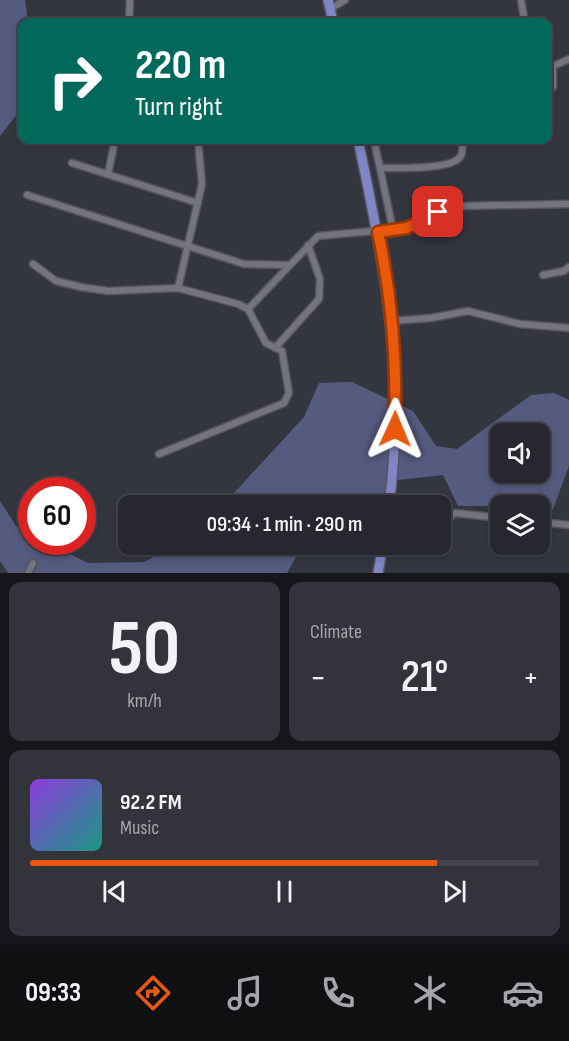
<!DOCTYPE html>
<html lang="en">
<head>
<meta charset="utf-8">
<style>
  body { margin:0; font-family:"Sofia Sans Condensed",sans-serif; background:#33343b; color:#f1f3f6; height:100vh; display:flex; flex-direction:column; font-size:22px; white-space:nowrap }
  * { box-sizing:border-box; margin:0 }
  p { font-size:20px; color:#a4a6aa }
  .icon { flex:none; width:33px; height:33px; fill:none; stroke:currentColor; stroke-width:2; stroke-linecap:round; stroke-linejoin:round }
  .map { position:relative; height:573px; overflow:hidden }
  .details { display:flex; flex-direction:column; gap:9px; padding:9px; background:#15161a; flex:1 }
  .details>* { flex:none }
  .top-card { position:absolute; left:18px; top:18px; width:534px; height:126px; border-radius:12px; box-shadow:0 3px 9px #0003,0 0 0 2px #43444b; background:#00695c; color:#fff; overflow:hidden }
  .fabs { position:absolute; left:490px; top:423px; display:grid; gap:12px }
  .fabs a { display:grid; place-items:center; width:60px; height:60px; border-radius:12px; background:#27282f; box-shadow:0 3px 9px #0003,0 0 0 2px #43444b; font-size:30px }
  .speed { position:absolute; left:18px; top:477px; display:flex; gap:12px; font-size:30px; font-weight:700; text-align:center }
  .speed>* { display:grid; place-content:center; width:78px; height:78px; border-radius:50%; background:#27282f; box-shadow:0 3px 9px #0003,0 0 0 2px #43444b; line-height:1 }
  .speed .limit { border:9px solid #d22; background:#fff; color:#111 }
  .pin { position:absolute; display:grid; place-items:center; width:51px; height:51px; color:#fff; margin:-26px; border-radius:12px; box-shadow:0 3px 9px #0006 }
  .me { position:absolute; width:66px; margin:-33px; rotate:1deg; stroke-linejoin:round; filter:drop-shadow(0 0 4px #0008) }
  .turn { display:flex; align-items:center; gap:21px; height:126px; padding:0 18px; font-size:27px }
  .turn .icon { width:78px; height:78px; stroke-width:2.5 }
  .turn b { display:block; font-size:42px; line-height:51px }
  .big { font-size:45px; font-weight:600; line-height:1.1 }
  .details .widget { flex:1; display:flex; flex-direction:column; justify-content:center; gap:9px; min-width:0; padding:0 21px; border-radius:12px; background:#33343b }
  .details .dial { align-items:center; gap:0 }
  .dial b { font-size:78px; line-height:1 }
  .song { display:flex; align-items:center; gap:18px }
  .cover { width:72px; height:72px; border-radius:9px; background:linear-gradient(135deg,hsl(270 70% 55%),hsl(170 70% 35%)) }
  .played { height:6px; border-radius:3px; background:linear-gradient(90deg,#ea580c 80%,#43444b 80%) }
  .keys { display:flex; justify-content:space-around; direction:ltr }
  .heat { display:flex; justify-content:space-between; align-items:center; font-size:33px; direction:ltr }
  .details .tiles { flex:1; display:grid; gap:9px; grid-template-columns:1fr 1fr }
  .widget:last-child { grid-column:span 2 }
  .trip { position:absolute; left:118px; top:495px; width:333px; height:60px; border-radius:12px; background:#27282f; box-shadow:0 3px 9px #0003,0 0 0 2px #43444b; font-weight:600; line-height:60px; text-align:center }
  .tab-bar { display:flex; height:96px; justify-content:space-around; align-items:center; background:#101013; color:#a4a6aa }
  .tab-bar .icon { width:42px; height:42px }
  .tab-bar .current { color:#ea580c }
  .tab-bar b { font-size:27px; color:#f1f3f6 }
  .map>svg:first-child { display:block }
</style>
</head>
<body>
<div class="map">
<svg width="569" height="573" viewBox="0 0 569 573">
  <rect width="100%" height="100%" fill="#34363f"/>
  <g fill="#555a7f" fill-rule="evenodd">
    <path d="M 0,0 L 25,0 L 28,22 L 22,22 L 22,108 L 0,136 Z"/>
    <path d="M 352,382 L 413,411 L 436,446 L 457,449 L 531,395 L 554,393 L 569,400 L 569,466 L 553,509 L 540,509 L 540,506 L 458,506 L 443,475 L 398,480 L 371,505 L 222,506 L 304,417 L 319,383 ZM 501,434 L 540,434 L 540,472 L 501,472 Z"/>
    <path d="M 0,501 L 16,526 L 31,534 L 32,542 L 46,542 L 88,563 L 144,562 L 177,545 L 303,545 L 287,573 L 8,573 L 0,561 Z"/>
  </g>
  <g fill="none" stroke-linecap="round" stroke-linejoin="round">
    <g stroke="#54555e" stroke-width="9">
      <g id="street">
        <path d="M 521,0 L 524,18"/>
        <path d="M 330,9 L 345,0"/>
        <path d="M 129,22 L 130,0"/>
        <path d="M 548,91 L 553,87 L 553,66 L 569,59"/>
        <path d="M 374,140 L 393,230"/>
        <path d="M 72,163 L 198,203"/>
        <path d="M 381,168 C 396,168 451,170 460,157 C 464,153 461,144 464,140"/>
        <path d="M 108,174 L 115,140"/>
        <path d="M 27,195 L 244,264 L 288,265"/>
        <path d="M 33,264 L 56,281 L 81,287 L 108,291 L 178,288 L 238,304 L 248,309 L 266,343 L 282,351 L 289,393 L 284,403 L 159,454"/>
        <path d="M 543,275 L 564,271 L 569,267"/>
        <path d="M 178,288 L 202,184 L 198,140"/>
        <path d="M 248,309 L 318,236 L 407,228 L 446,208 L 461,206 L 569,204"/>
        <path d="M 391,321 L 431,318 L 468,311 L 520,324 L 569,328"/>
        <path d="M 275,348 L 319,299 L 320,279 L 308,245"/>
        <path d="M 540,522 L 569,525"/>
        <path d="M 441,544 L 448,519 L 455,513 L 501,518"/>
        <path d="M 382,550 L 430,550 L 441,544"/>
        <path d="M 28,573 L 33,563"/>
      </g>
    </g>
    <g stroke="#54555e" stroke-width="12">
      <g id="primary">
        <path d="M 328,0 L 333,22"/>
        <path d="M 358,140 C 385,265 406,376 389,506"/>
        <path d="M 378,573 L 383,544"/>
      </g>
    </g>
    <use href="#street" stroke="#72747f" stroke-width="6"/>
    <use href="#primary" stroke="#8085c6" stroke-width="9"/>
  </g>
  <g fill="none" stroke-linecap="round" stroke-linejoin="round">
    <g stroke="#983908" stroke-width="15">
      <path id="route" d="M 395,429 C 397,363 392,297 378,232 L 407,228 L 438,212"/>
    </g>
    <use href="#route" stroke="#ea580c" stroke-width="10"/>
  </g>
</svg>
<div class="fabs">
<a><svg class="icon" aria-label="sound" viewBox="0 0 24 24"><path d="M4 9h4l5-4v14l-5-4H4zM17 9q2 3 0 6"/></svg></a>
<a><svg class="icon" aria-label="layers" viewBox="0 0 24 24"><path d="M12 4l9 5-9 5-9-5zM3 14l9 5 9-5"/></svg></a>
</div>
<div class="speed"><div class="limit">60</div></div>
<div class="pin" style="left:438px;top:212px;background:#d93025"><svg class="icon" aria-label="arrive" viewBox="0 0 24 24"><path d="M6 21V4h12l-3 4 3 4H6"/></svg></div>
<svg class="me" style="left:395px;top:429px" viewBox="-20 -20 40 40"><path d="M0-17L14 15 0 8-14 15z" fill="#ea580c" stroke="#fff" stroke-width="4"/></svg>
<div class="trip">09:34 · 1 min · 290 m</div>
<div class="top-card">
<div class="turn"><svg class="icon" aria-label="right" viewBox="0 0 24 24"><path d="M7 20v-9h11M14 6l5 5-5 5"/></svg><div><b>220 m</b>Turn right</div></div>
</div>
</div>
<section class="details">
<div class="tiles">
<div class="widget dial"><b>50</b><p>km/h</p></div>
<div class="widget"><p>Climate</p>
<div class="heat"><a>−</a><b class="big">21°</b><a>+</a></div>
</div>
<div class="widget">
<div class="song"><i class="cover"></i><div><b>92.2 FM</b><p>Music</p></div></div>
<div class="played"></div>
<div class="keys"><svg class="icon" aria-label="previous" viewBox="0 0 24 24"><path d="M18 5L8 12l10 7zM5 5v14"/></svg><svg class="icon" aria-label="pause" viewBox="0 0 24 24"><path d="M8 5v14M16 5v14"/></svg><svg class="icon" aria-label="next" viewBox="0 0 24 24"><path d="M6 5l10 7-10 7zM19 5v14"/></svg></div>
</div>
</div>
</section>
<nav class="tab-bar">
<b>09:33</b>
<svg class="icon current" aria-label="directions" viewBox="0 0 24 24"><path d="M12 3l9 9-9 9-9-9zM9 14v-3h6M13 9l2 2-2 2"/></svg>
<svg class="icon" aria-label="music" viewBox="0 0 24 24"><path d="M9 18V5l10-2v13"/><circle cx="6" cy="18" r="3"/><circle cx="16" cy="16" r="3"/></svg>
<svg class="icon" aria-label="phone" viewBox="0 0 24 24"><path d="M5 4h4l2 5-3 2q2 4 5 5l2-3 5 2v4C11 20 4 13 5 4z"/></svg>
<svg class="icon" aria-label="climate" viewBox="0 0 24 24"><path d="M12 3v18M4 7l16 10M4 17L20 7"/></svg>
<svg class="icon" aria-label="car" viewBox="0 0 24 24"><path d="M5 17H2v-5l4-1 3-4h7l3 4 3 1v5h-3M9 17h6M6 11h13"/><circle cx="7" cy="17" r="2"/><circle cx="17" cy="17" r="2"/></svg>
</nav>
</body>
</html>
